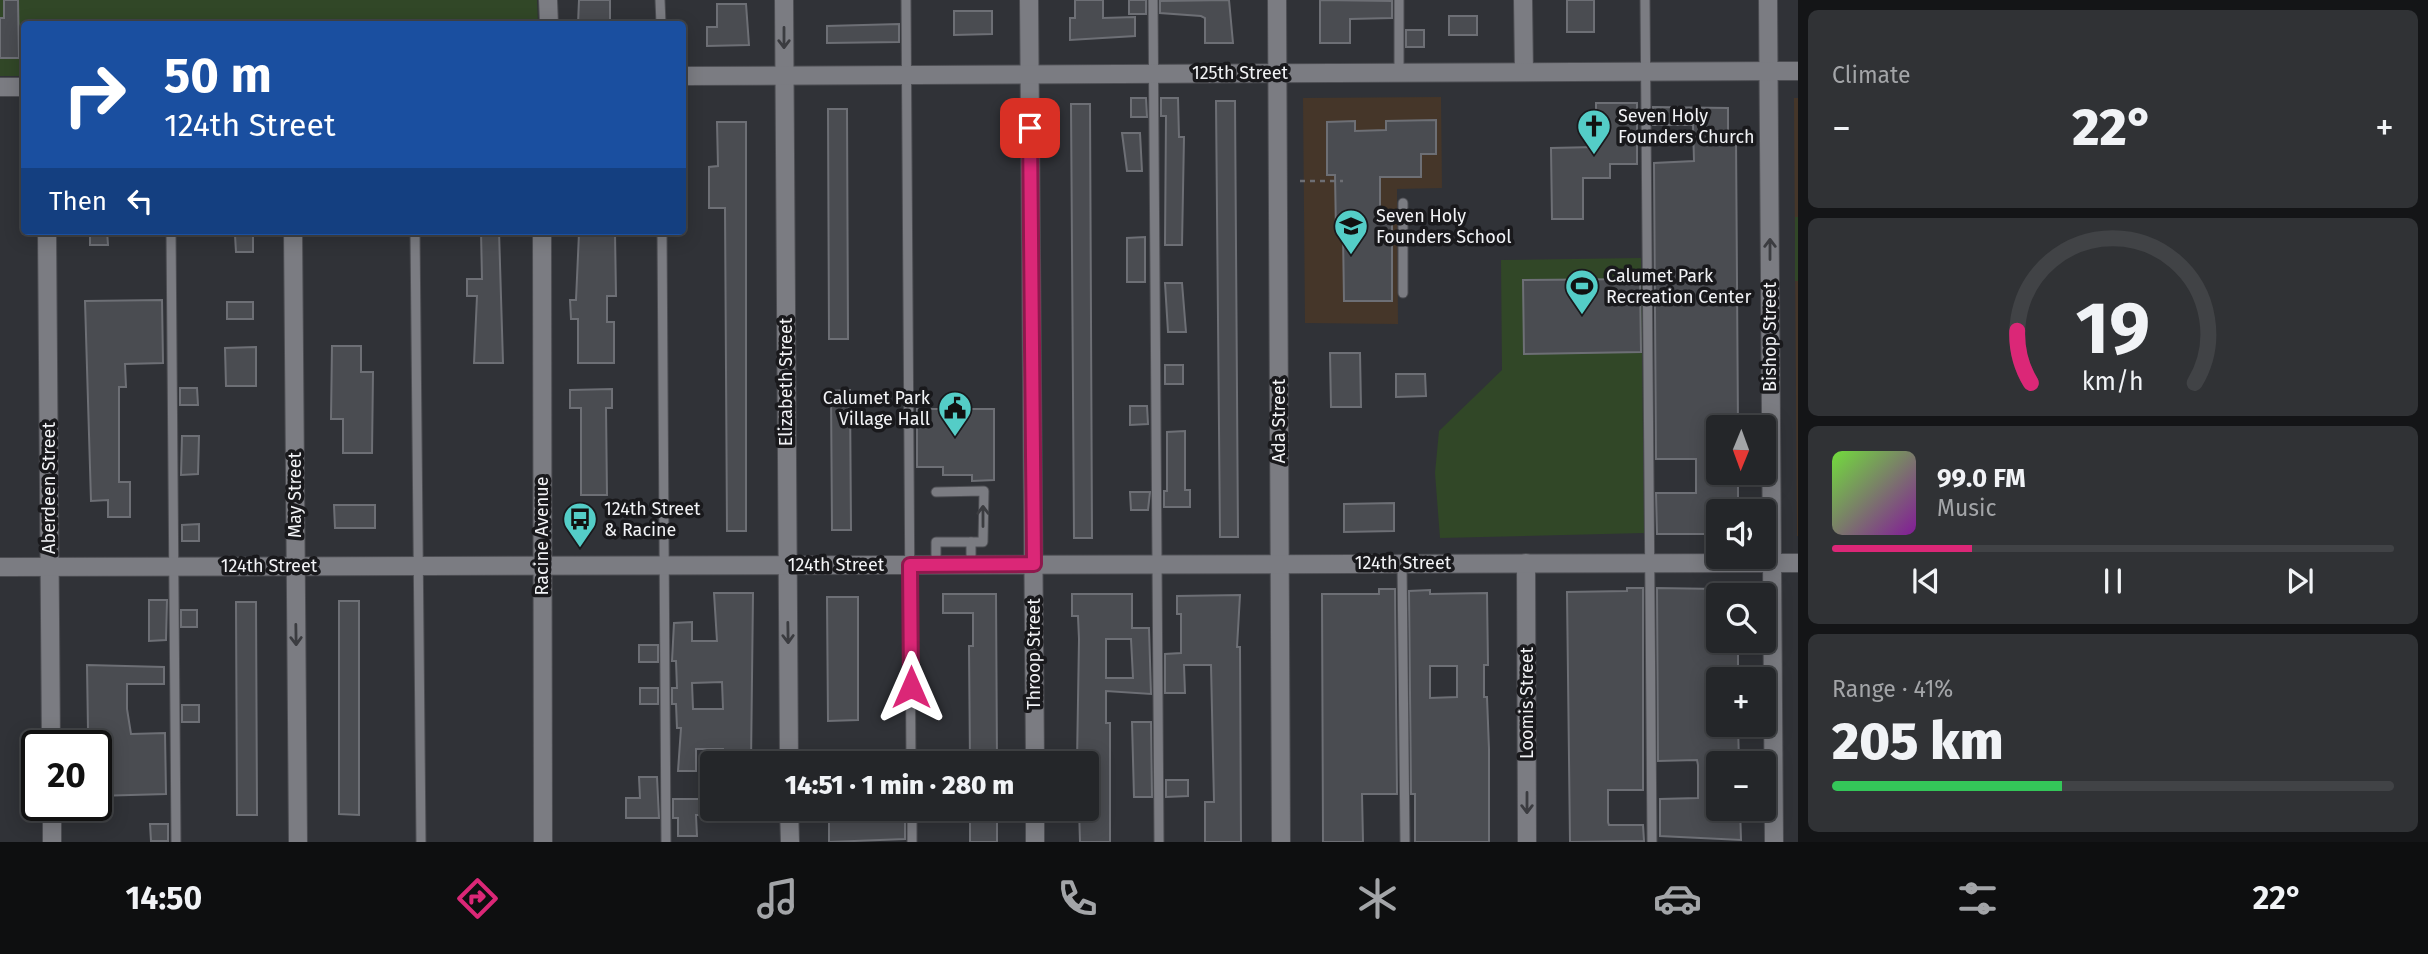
<!DOCTYPE html>
<html lang="en">
<head>
<meta charset="utf-8">
<style>
  body { margin:0; font-family:"Fira Sans",sans-serif; background:#303235; color:#f1f3f6; height:100vh; display:flex; flex-direction:column; font-size:26px; white-space:nowrap }
  * { box-sizing:border-box; margin:0 }
  p { font-size:23px; color:#a3a5a8 }
  .icon { flex:none; width:38px; height:38px; fill:none; stroke:currentColor; stroke-width:2; stroke-linecap:round; stroke-linejoin:round }
  .map { position:relative; flex:1; overflow:hidden }
  .drawer { display:flex; flex-direction:column; gap:10px; padding:10px; background:#141517; width:630px }
  .drawer>* { flex:none }
  .hud { position:absolute; left:21px; top:21px; width:665px; height:214px; border-radius:7px; box-shadow:0 4px 18px #0003,0 0 0 2px #414346; background:#1a4fa0; color:#fff; overflow:hidden }
  .needle { width:46px; rotate:181deg }
  .fabs { position:absolute; left:1706px; top:415px; display:grid; gap:14px }
  .fabs a { display:grid; place-items:center; width:70px; height:70px; border-radius:7px; background:#242629; box-shadow:0 4px 18px #0003,0 0 0 2px #414346; font-size:35px }
  .speed { position:absolute; left:21px; top:730px; display:flex; gap:14px; font-size:35px; font-weight:700; text-align:center }
  .speed>* { display:grid; place-content:center; width:91px; height:91px; border-radius:50%; background:#242629; box-shadow:0 4px 18px #0003,0 0 0 2px #414346; line-height:1 }
  .speed .limit { border:4px solid #111; border-radius:10px; background:#fff; color:#111 }
  .pin { position:absolute; display:grid; place-items:center; width:60px; height:60px; color:#fff; margin:-30px; border-radius:14px; box-shadow:0 4px 10px #0006 }
  .me { position:absolute; width:77px; margin:-38px; rotate:0deg; stroke-linejoin:round; filter:drop-shadow(0 0 5px #0008) }
  .turn { display:flex; align-items:center; gap:24px; height:147px; padding:0 28px; font-size:32px }
  .turn .icon { width:91px; height:91px; stroke-width:2.5 }
  .turn b { display:block; font-size:49px; line-height:60px }
  .then { display:flex; align-items:center; height:66px; padding:0 28px; background:#0003; gap:14px; font-size:26px }
  .big { font-size:52px; font-weight:800; line-height:1.1 }
  .drawer .tile { flex:1; display:flex; flex-direction:column; justify-content:center; gap:10px; min-width:0; padding:0 24px; border-radius:10px; background:#303235 }
  .drawer .dial { align-items:center; gap:0 }
  .dial svg { height:182px; overflow:visible; fill:none; stroke:#414346; stroke-width:7; stroke-linecap:round; text-anchor:middle }
  .dial text { fill:#f1f3f6; stroke:none }
  .song { display:flex; align-items:center; gap:21px }
  .cover { width:84px; height:84px; border-radius:10px; background:linear-gradient(135deg,hsl(100 70% 55%),hsl(290 70% 35%)) }
  .played { height:7px; border-radius:4px; background:linear-gradient(90deg,#db2777 25%,#414346 25%) }
  .keys { display:flex; justify-content:space-around; direction:ltr }
  .heat { display:flex; justify-content:space-between; align-items:center; font-size:38px; direction:ltr }
  .charge { height:10px; border-radius:5px; background:linear-gradient(90deg,#34c759 41%,#414346 0) }
  .trip { position:absolute; left:700px; top:751px; width:399px; height:70px; border-radius:7px; background:#242629; box-shadow:0 4px 18px #0003,0 0 0 2px #414346; font-weight:800; line-height:70px; text-align:center }
  .dock { display:flex; height:112px; justify-content:space-around; align-items:center; background:#0e0f10; color:#a3a5a8 }
  .dock .icon { width:49px; height:49px }
  .dock .on { color:#db2777 }
  .dock b { font-size:32px; color:#f1f3f6 }
  main { display:flex; flex:1; min-height:0 }
  .map>svg:first-child { display:block }
</style>
</head>
<body>
<main>
<div class="map">
<svg width="1798" height="842" viewBox="0 0 1798 842">
  <rect width="100%" height="100%" fill="#303237"/>
  <g fill="#453629">
    <path d="M 1441,97 L 1442,188 L 1397,189 L 1398,324 L 1305,323 L 1303,98 Z"/>
    <path d="M 1794,98 L 1798,98 L 1798,536 L 1797,536 Z"/>
  </g>
  <g fill="#314727">
    <path d="M 0,0 L 537,0 L 538,24 L 24,24 L 24,76 L 0,76 Z"/>
    <rect x="1795" y="217" width="3" height="64"/>
    <path d="M 1641,258 L 1644,533 L 1440,538 L 1435,473 L 1439,431 L 1502,370 L 1501,260 Z"/>
  </g>
  <g fill="#4a4c51" stroke="#6d6f75" stroke-width="2" fill-rule="evenodd">
    <path d="M 4,0 L 18,0 L 19,58 L 0,58 L 0,18 L 4,18 Z"/>
    <path d="M 579,0 L 610,0 L 610,24 L 578,24 Z"/>
    <path d="M 1075,0 L 1103,0 L 1103,18 L 1135,17 L 1135,36 L 1070,40 L 1070,18 L 1075,18 Z"/>
    <rect x="1129" y="0" width="17" height="14"/>
    <path d="M 1229,0 L 1233,43 L 1205,43 L 1205,18 L 1201,16 L 1160,13 L 1160,1 Z"/>
    <path d="M 1320,0 L 1392,1 L 1392,18 L 1350,19 L 1350,43 L 1320,43 Z"/>
    <rect x="1567" y="0" width="27" height="32"/>
    <path d="M 717,4 L 746,4 L 749,45 L 707,46 L 707,27 L 717,27 Z"/>
    <path d="M 954,11 L 992,11 L 992,34 L 954,35 Z"/>
    <rect x="1449" y="16" width="28" height="19"/>
    <path d="M 899,24 L 899,42 L 827,43 L 827,26 Z"/>
    <rect x="1406" y="30" width="18" height="17"/>
    <path d="M 1131,98 L 1146,98 L 1147,117 L 1131,117 Z"/>
    <path d="M 1161,98 L 1178,98 L 1179,137 L 1184,137 L 1182,245 L 1165,245 L 1166,116 L 1161,116 Z"/>
    <path d="M 1216,101 L 1235,101 L 1238,537 L 1220,537 Z"/>
    <path d="M 1596,103 L 1637,103 L 1637,164 L 1610,164 L 1610,178 L 1583,178 L 1583,219 L 1552,219 L 1551,148 L 1596,147 Z"/>
    <path d="M 1071,104 L 1090,104 L 1092,538 L 1074,538 Z"/>
    <path d="M 1653,107 L 1728,108 L 1728,137 L 1736,137 L 1738,427 L 1718,427 L 1718,472 L 1738,472 L 1738,509 L 1718,510 L 1718,534 L 1657,534 L 1656,493 L 1696,493 L 1696,459 L 1656,459 L 1654,163 L 1694,161 L 1693,125 L 1653,125 Z"/>
    <path d="M 828,109 L 847,109 L 848,339 L 829,339 Z"/>
    <path d="M 1436,120 L 1436,154 L 1421,154 L 1421,177 L 1380,177 L 1380,211 L 1392,210 L 1392,301 L 1344,301 L 1343,233 L 1336,233 L 1335,175 L 1327,175 L 1327,122 L 1355,121 L 1355,131 L 1386,130 L 1386,121 Z"/>
    <path d="M 717,122 L 746,122 L 746,531 L 727,531 L 725,208 L 709,208 L 709,167 L 718,166 Z"/>
    <path d="M 1122,133 L 1140,133 L 1142,171 L 1127,171 Z"/>
    <path d="M 90,231 L 107,231 L 108,245 L 90,245 Z"/>
    <path d="M 481,231 L 499,231 L 503,363 L 474,363 L 477,296 L 467,296 L 467,279 L 482,279 Z"/>
    <path d="M 579,233 L 615,233 L 616,296 L 607,296 L 607,322 L 614,322 L 614,363 L 578,363 L 578,319 L 571,319 L 570,300 L 576,300 Z"/>
    <path d="M 235,235 L 253,235 L 253,252 L 236,252 Z"/>
    <path d="M 1145,237 L 1145,282 L 1127,282 L 1127,238 Z"/>
    <path d="M 1640,279 L 1641,352 L 1524,354 L 1523,280 Z"/>
    <path d="M 1165,283 L 1182,283 L 1186,332 L 1168,332 Z"/>
    <path d="M 162,300 L 163,363 L 125,364 L 126,387 L 119,387 L 119,482 L 130,482 L 130,517 L 108,517 L 108,500 L 91,501 L 85,301 Z"/>
    <rect x="227" y="302" width="26" height="17"/>
    <path d="M 332,346 L 361,346 L 361,372 L 373,372 L 372,453 L 343,453 L 343,419 L 331,419 Z"/>
    <path d="M 256,347 L 256,386 L 226,386 L 225,348 Z"/>
    <path d="M 1330,353 L 1360,353 L 1361,407 L 1331,407 Z"/>
    <rect x="1165" y="365" width="18" height="19"/>
    <path d="M 1396,374 L 1425,374 L 1426,396 L 1396,397 Z"/>
    <path d="M 180,388 L 197,388 L 198,405 L 180,405 Z"/>
    <path d="M 612,389 L 612,408 L 606,408 L 607,495 L 581,495 L 581,408 L 570,408 L 570,390 Z"/>
    <path d="M 850,390 L 851,530 L 832,530 L 831,391 Z"/>
    <path d="M 1130,406 L 1147,406 L 1148,424 L 1130,425 Z"/>
    <path d="M 917,409 L 994,409 L 994,480 L 972,481 L 972,475 L 943,475 L 943,467 L 917,467 Z"/>
    <path d="M 1185,431 L 1185,490 L 1190,490 L 1190,507 L 1164,507 L 1164,491 L 1167,491 L 1167,432 Z"/>
    <path d="M 182,436 L 199,436 L 198,474 L 181,475 Z"/>
    <path d="M 1130,492 L 1150,492 L 1148,510 L 1131,510 Z"/>
    <path d="M 1394,503 L 1394,531 L 1344,532 L 1344,504 Z"/>
    <path d="M 334,505 L 375,505 L 375,528 L 335,528 Z"/>
    <path d="M 199,524 L 199,541 L 182,541 L 182,525 Z"/>
    <path d="M 1627,588 L 1643,588 L 1643,790 L 1608,790 L 1608,822 L 1609,825 L 1643,825 L 1644,841 L 1570,842 L 1567,592 L 1627,591 Z"/>
    <path d="M 1657,588 L 1718,589 L 1718,642 L 1738,642 L 1738,679 L 1718,679 L 1718,724 L 1738,724 L 1739,763 L 1718,763 L 1718,808 L 1740,808 L 1741,840 L 1660,836 L 1660,799 L 1698,798 L 1698,765 L 1697,760 L 1658,761 Z"/>
    <path d="M 1379,589 L 1395,589 L 1397,794 L 1362,794 L 1363,842 L 1323,842 L 1322,594 L 1379,594 Z"/>
    <path d="M 1430,590 L 1430,594 L 1487,593 L 1488,665 L 1484,665 L 1484,697 L 1487,697 L 1489,749 L 1489,842 L 1415,842 L 1415,794 L 1411,794 L 1409,591 ZM 1430,666 L 1457,666 L 1457,697 L 1430,698 Z"/>
    <path d="M 714,593 L 753,593 L 751,763 L 724,763 L 723,749 L 696,749 L 696,771 L 678,771 L 681,728 L 677,728 L 676,704 L 672,704 L 672,688 L 677,688 L 676,661 L 672,661 L 674,623 L 692,622 L 692,641 L 717,641 ZM 722,682 L 723,709 L 693,709 L 692,683 Z"/>
    <path d="M 943,594 L 996,594 L 997,763 L 970,763 L 969,646 L 973,646 L 973,613 L 943,613 Z"/>
    <path d="M 1072,594 L 1132,594 L 1132,628 L 1149,628 L 1151,694 L 1106,691 L 1106,723 L 1110,723 L 1110,842 L 1080,842 L 1079,808 L 1087,808 L 1087,763 L 1077,763 L 1079,639 L 1078,616 L 1072,616 ZM 1106,639 L 1131,639 L 1133,678 L 1106,678 Z"/>
    <path d="M 1240,595 L 1237,647 L 1240,647 L 1241,842 L 1205,842 L 1205,802 L 1214,802 L 1211,665 L 1184,665 L 1185,693 L 1165,693 L 1165,654 L 1181,653 L 1181,614 L 1177,614 L 1177,596 Z"/>
    <path d="M 827,597 L 858,597 L 858,720 L 828,721 Z"/>
    <path d="M 149,600 L 167,600 L 166,640 L 149,641 Z"/>
    <path d="M 339,601 L 359,601 L 359,815 L 339,814 Z"/>
    <path d="M 236,602 L 256,602 L 257,815 L 237,815 Z"/>
    <rect x="181" y="610" width="16" height="17"/>
    <rect x="639" y="645" width="19" height="17"/>
    <path d="M 87,665 L 164,667 L 164,684 L 127,684 L 127,709 L 131,734 L 165,733 L 166,794 L 96,796 L 96,746 L 91,746 L 91,730 L 88,730 Z"/>
    <rect x="640" y="688" width="18" height="16"/>
    <rect x="182" y="705" width="17" height="17"/>
    <path d="M 1132,722 L 1151,722 L 1152,797 L 1134,797 Z"/>
    <path d="M 639,777 L 657,777 L 659,818 L 626,818 L 626,798 L 640,798 Z"/>
    <path d="M 1166,780 L 1188,780 L 1188,796 L 1166,797 Z"/>
    <path d="M 673,799 L 704,799 L 704,815 L 696,815 L 697,836 L 678,836 L 678,818 L 673,818 Z"/>
    <path d="M 829,808 L 905,808 L 905,839 L 829,842 Z"/>
    <rect x="970" y="812" width="27" height="30"/>
    <path d="M 150,824 L 168,824 L 168,841 L 151,841 Z"/>
  </g>
  <g fill="none" stroke-linecap="round" stroke-linejoin="round">
    <g stroke="#4c4d52" stroke-width="11">
      <g id="service">
        <path d="M 660,0 L 661,24"/>
        <path d="M 906,0 L 911,763"/>
        <path d="M 1153,0 L 1159,842"/>
        <path d="M 1399,0 L 1399,73"/>
        <path d="M 1645,0 L 1652,842"/>
        <path d="M 171,231 L 176,842"/>
        <path d="M 415,231 L 421,842"/>
        <path d="M 662,231 L 666,842"/>
        <path d="M 1403,293 L 1403,203"/>
        <path d="M 936,492 L 984,491 L 983,542 L 936,542 L 936,565"/>
        <path d="M 971,542 L 971,564"/>
        <path d="M 1402,564 L 1405,842"/>
        <path d="M 912,808 L 912,842"/>
      </g>
    </g>
    <g stroke="#4c4d52" stroke-width="20">
      <g id="minor">
        <path d="M 548,0 L 549,24"/>
        <path d="M 784,0 L 789,763"/>
        <path d="M 1029,0 L 1035,763"/>
        <path d="M 1277,0 L 1281,842"/>
        <path d="M 1523,0 L 1524,72"/>
        <path d="M 1768,0 L 1774,842"/>
        <path d="M 682,76 L 1798,71"/>
        <path d="M 0,87 L 24,87"/>
        <path d="M 47,231 L 51,746"/>
        <path d="M 293,231 L 298,842"/>
        <path d="M 542,231 L 543,842"/>
        <path d="M 1526,563 L 1527,842"/>
        <path d="M 0,567 L 1798,563"/>
        <path d="M 52,805 L 52,842"/>
        <path d="M 789,808 L 790,842"/>
        <path d="M 1035,808 L 1035,842"/>
      </g>
    </g>
    <path stroke="#6d6e73" stroke-width="2.5" stroke-dasharray="5 5" stroke-linecap="butt" d="M 1300,181 L 1343,181"/>
    <use href="#service" stroke="#7b7c82" stroke-width="9"/>
    <use href="#minor" stroke="#7b7c82" stroke-width="18"/>
  </g>
  <defs><path id="oneway-shaft" d="M-6 0H5M1.5-3L5.5 0L1.5 3" fill="none" stroke-width="1.6" stroke-linecap="round" stroke-linejoin="round" transform="scale(1.75)"/></defs>
  <g stroke="#3b3c40">
    <use href="#oneway-shaft" transform="translate(784 38) rotate(90)"/>
    <use href="#oneway-shaft" transform="translate(1770 249) rotate(-90)"/>
    <use href="#oneway-shaft" transform="translate(983 516) rotate(-90)"/>
    <use href="#oneway-shaft" transform="translate(788 633) rotate(89)"/>
    <use href="#oneway-shaft" transform="translate(296 635) rotate(89)"/>
    <use href="#oneway-shaft" transform="translate(1527 803) rotate(90)"/>
  </g>
  <g fill="none" stroke-linecap="round" stroke-linejoin="round">
    <g stroke="#8e194d" stroke-width="18">
      <path id="route" d="M 911,687 L 910,565 L 1034,564 L 1030,128"/>
    </g>
    <use href="#route" stroke="#db2777" stroke-width="12"/>
  </g>
  <defs>
    <g id="church-pin" transform="scale(1.75)"><path d="M0 17L-7.5 6A9.5 9.5 0 1 1 7.5 6Z" fill="#54cdc7" stroke="#19191c"/><path d="M-1.2-6h2.4v3.5h3.3v2.4h-3.3V6h-2.4V-.1h-3.3v-2.4h3.3Z" fill="#111"/></g>
    <g id="school-pin" transform="scale(1.75)"><path d="M0 17L-7.5 6A9.5 9.5 0 1 1 7.5 6Z" fill="#54cdc7" stroke="#19191c"/><path d="M0-5L7-2L0 1L-7-2ZM-4 1L0 2.5L4 1V4Q0 6-4 4Z" fill="#111"/></g>
    <g id="stadium-pin" transform="scale(1.75)"><path d="M0 17L-7.5 6A9.5 9.5 0 1 1 7.5 6Z" fill="#54cdc7" stroke="#19191c"/><path d="M0-5a6.5 5 0 1 0 0 10a6.5 5 0 1 0 0-10ZM-3.5-1.8h7v3.6h-7Z" fill="#111"/></g>
    <g id="civic-pin" transform="scale(1.75)"><path d="M0 17L-7.5 6A9.5 9.5 0 1 1 7.5 6Z" fill="#54cdc7" stroke="#19191c"/><path d="M-.6-6.5H3V-4.5H.6V-3L4-1V1h2V6H-6V1h2V-1L-.6-3ZM-1.2 2.5V6h2.4V2.5Z" fill="#111"/></g>
    <g id="bus-pin" transform="scale(1.75)"><path d="M0 17L-7.5 6A9.5 9.5 0 1 1 7.5 6Z" fill="#54cdc7" stroke="#19191c"/><path d="M-5-6H5V4H4V6H2V4H-2V6H-4V4H-5ZM-3.5-4V0h7V-4ZM-3.5 1.2v1.5H-2V1.2ZM2 1.2v1.5H3.5V1.2Z" fill="#111"/></g>
  </defs>
  <g fill-rule="evenodd">
    <use href="#church-pin" x="1594" y="126"/>
    <use href="#school-pin" x="1351" y="226"/>
    <use href="#stadium-pin" x="1582" y="286"/>
    <use href="#civic-pin" x="955" y="408"/>
    <use href="#bus-pin" x="580" y="519"/>
  </g>
  <g text-anchor="middle" dominant-baseline="central" stroke-width="7" stroke-linejoin="round" paint-order="stroke">
    <g font-size="18" fill="#f2f3f6" stroke="#19191c">
      <text x="1240" y="73">125th Street</text>
      <text transform="translate(1770 337) rotate(-90)">Bishop Street</text>
      <text transform="translate(786 382) rotate(-90)">Elizabeth Street</text>
      <text transform="translate(1279 421) rotate(-90)">Ada Street</text>
      <text transform="translate(49 488) rotate(-90)">Aberdeen Street</text>
      <text transform="translate(295 495) rotate(-90)">May Street</text>
      <text transform="translate(542 536) rotate(-90)">Racine Avenue</text>
      <text x="1403" y="563">124th Street</text>
      <text x="836" y="565">124th Street</text>
      <text x="269" y="566">124th Street</text>
      <text transform="translate(1034 654) rotate(-90)">Throop Street</text>
      <text transform="translate(1527 703) rotate(-90)">Loomis Street</text>
    </g>
    <g font-size="18" fill="#f2f3f6" stroke="#19191c" text-anchor="start">
      <text x="1618" y="116">Seven Holy<tspan x="1618" dy="21">Founders Church</tspan></text>
      <text x="1376" y="216">Seven Holy<tspan x="1376" dy="21">Founders School</tspan></text>
      <text x="1606" y="276">Calumet Park<tspan x="1606" dy="21">Recreation Center</tspan></text>
      <text x="930" y="398" text-anchor="end">Calumet Park<tspan x="930" dy="21">Village Hall</tspan></text>
      <text x="604" y="509">124th Street<tspan x="604" dy="21">&amp; Racine</tspan></text>
    </g>
  </g>
</svg>
<div class="fabs">
<a><svg class="needle" viewBox="-14 -14 28 28"><path d="M0-13l5 13h-10z" fill="#e53935"/><path d="M0 13l5-13h-10z" fill="#a3a5a8"/></svg></a>
<a><svg class="icon" aria-label="sound" viewBox="0 0 24 24"><path d="M4 9h4l5-4v14l-5-4H4zM17 9q2 3 0 6"/></svg></a>
<a><svg class="icon" aria-label="search" viewBox="0 0 24 24"><circle cx="10" cy="10" r="6"/><path d="M15 15l6 6"/></svg></a>
<a>+</a>
<a>−</a>
</div>
<div class="speed"><div class="limit">20</div></div>
<div class="pin" style="left:1030px;top:128px;background:#d93025"><svg class="icon" aria-label="arrive" viewBox="0 0 24 24"><path d="M6 21V4h12l-3 4 3 4H6"/></svg></div>
<svg class="me" style="left:911px;top:687px" viewBox="-20 -20 40 40"><path d="M0-17L14 15 0 8-14 15z" fill="#db2777" stroke="#fff" stroke-width="4"/></svg>
<div class="trip">14:51 · 1 min · 280 m</div>
<div class="hud">
<div class="turn"><svg class="icon" aria-label="right" viewBox="0 0 24 24"><path d="M7 20v-9h11M14 6l5 5-5 5"/></svg><div><b>50 m</b>124th Street</div></div>
<div class="then">Then<svg class="icon" aria-label="left" viewBox="0 0 24 24"><path d="M17 20v-9H6M10 6l-5 5 5 5"/></svg></div>
</div>
</div>
<section class="drawer">
<div class="tile"><p>Climate</p>
<div class="heat"><a>−</a><b class="big">22°</b><a>+</a></div>
</div>
<div class="tile dial"><svg viewBox="0 0 100 80">
<path d="M14 69A42 42 0 1 1 86 69"/>
<path d="M14 69A42 42 0 0 1 8 46" stroke="#db2777"/>
<text x="50" y="56" font-size="32" font-weight="700">19</text>
<text x="50" y="72" font-size="11">km/h</text>
</svg></div>
<div class="tile">
<div class="song"><i class="cover"></i><div><b>99.0 FM</b><p>Music</p></div></div>
<div class="played"></div>
<div class="keys"><svg class="icon" aria-label="previous" viewBox="0 0 24 24"><path d="M18 5L8 12l10 7zM5 5v14"/></svg><svg class="icon" aria-label="pause" viewBox="0 0 24 24"><path d="M8 5v14M16 5v14"/></svg><svg class="icon" aria-label="next" viewBox="0 0 24 24"><path d="M6 5l10 7-10 7zM19 5v14"/></svg></div>
</div>
<div class="tile"><p>Range · 41%</p><b class="big">205 km</b><div class="charge"></div></div>
</section>
</main>
<nav class="dock">
<b>14:50</b>
<svg class="icon on" aria-label="directions" viewBox="0 0 24 24"><path d="M12 3l9 9-9 9-9-9zM9 14v-3h6M13 9l2 2-2 2"/></svg>
<svg class="icon" aria-label="music" viewBox="0 0 24 24"><path d="M9 18V5l10-2v13"/><circle cx="6" cy="18" r="3"/><circle cx="16" cy="16" r="3"/></svg>
<svg class="icon" aria-label="phone" viewBox="0 0 24 24"><path d="M5 4h4l2 5-3 2q2 4 5 5l2-3 5 2v4C11 20 4 13 5 4z"/></svg>
<svg class="icon" aria-label="climate" viewBox="0 0 24 24"><path d="M12 3v18M4 7l16 10M4 17L20 7"/></svg>
<svg class="icon" aria-label="car" viewBox="0 0 24 24"><path d="M5 17H2v-5l4-1 3-4h7l3 4 3 1v5h-3M9 17h6M6 11h13"/><circle cx="7" cy="17" r="2"/><circle cx="17" cy="17" r="2"/></svg>
<svg class="icon" aria-label="filters" viewBox="0 0 24 24"><path d="M4 7h16M4 17h16"/><circle cx="9" cy="7" r="2"/><circle cx="15" cy="17" r="2"/></svg>
<b>22°</b>
</nav>
</body>
</html>
